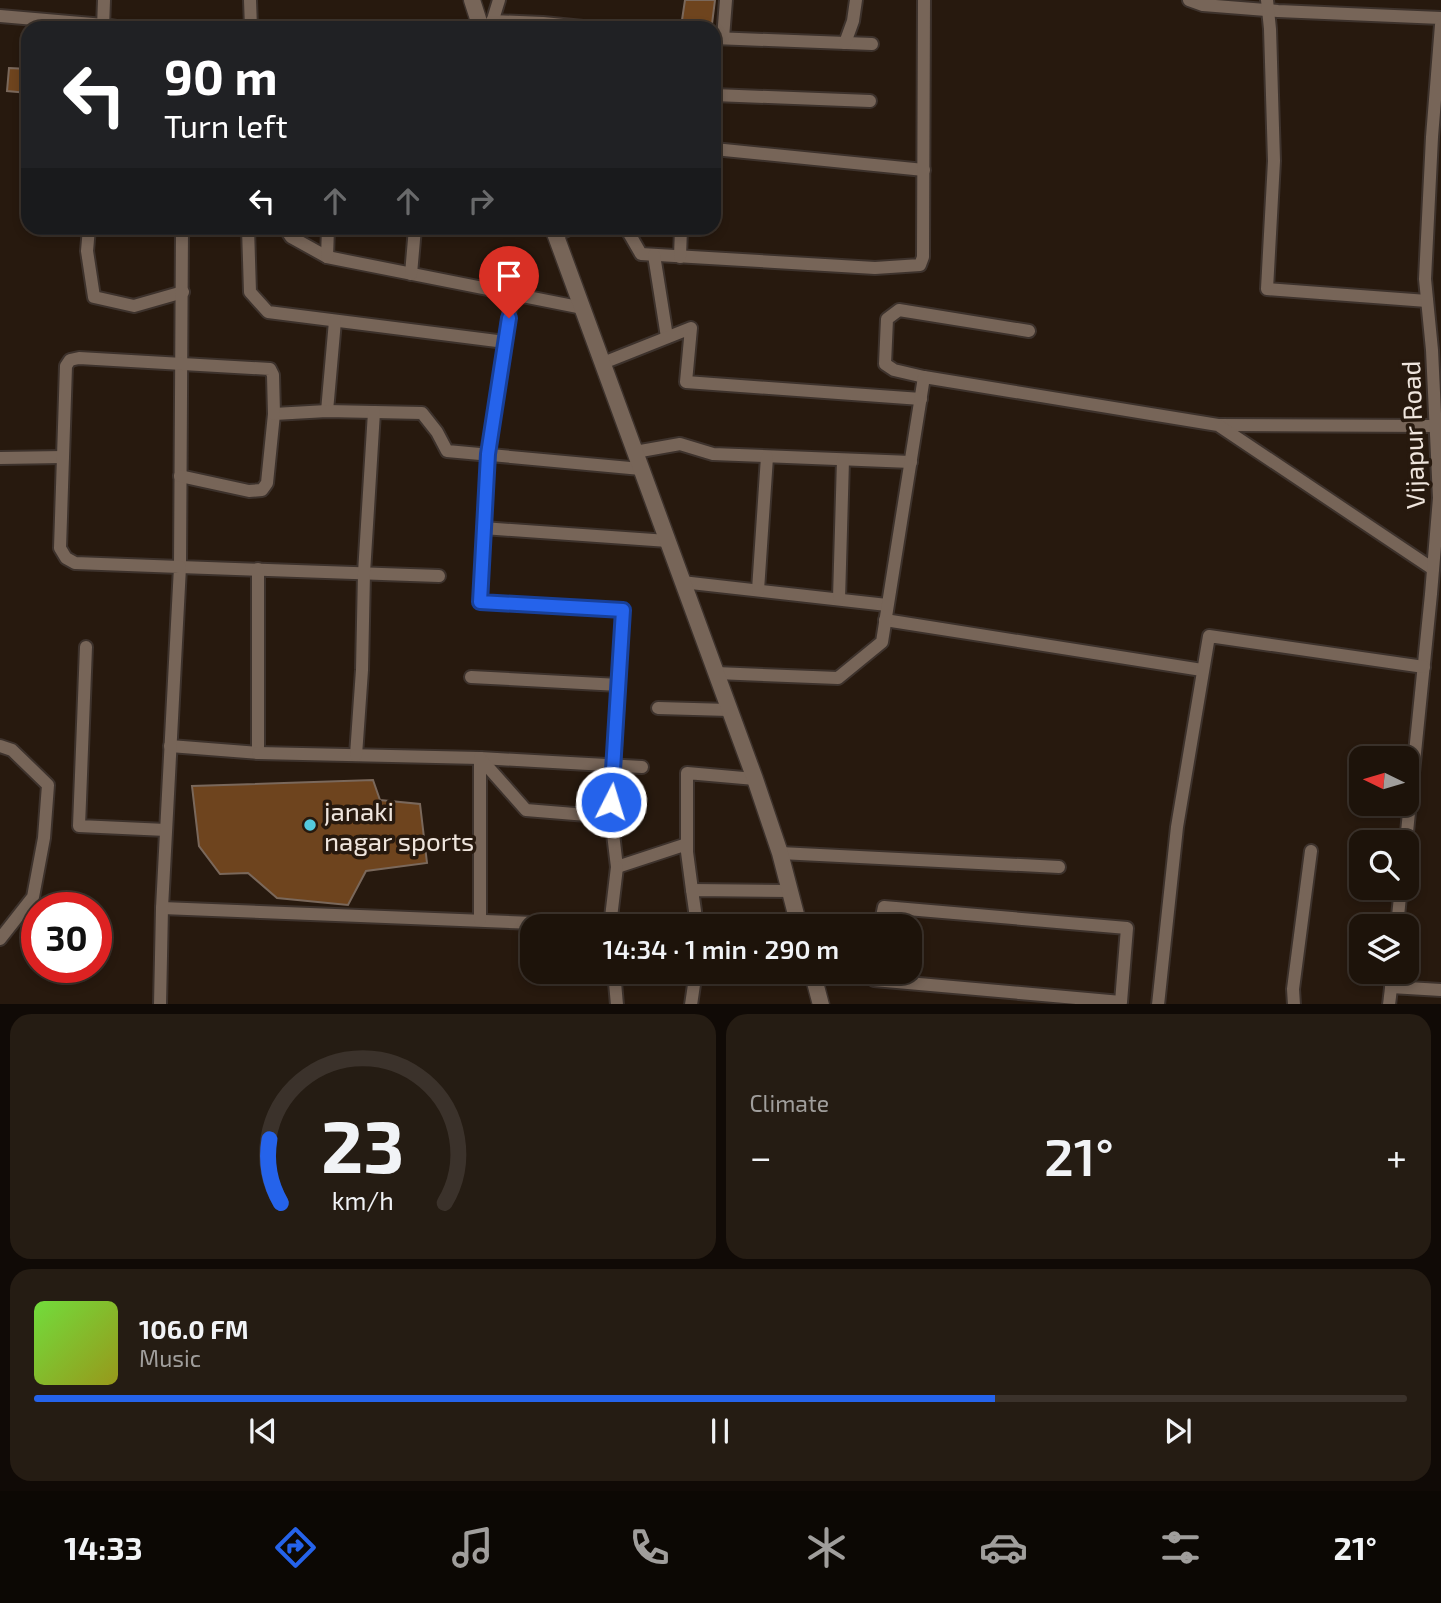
<!DOCTYPE html>
<html lang="en">
<head>
<meta charset="utf-8">
<style>
  body { margin:0; font-family:"Exo 2",sans-serif; background:#251c13; color:#f1f3f6; height:100vh; display:flex; flex-direction:column; font-size:26px; white-space:nowrap }
  * { box-sizing:border-box; margin:0 }
  p { font-size:23px; color:#a09e9c }
  .icon { flex:none; width:38px; height:38px; fill:none; stroke:currentColor; stroke-width:2; stroke-linecap:round; stroke-linejoin:round }
  .map { position:relative; height:1004px; overflow:hidden }
  .details { display:flex; flex-direction:column; gap:10px; padding:10px; background:#100a06; flex:1 }
  .details>* { flex:none }
  .banner { position:absolute; left:21px; top:21px; width:700px; height:214px; border-radius:21px; box-shadow:0 4px 10px #0003,0 0 0 2px #3b322b; background:#202124; color:#fff; overflow:hidden }
  .needle { width:46px; rotate:275deg }
  .tools { position:absolute; left:1349px; top:746px; display:grid; gap:14px }
  .tools a { display:grid; place-items:center; width:70px; height:70px; border-radius:14px; background:#1d130a; box-shadow:0 4px 10px #0003,0 0 0 2px #3b322b; font-size:35px }
  .speed { position:absolute; left:21px; top:892px; display:flex; gap:14px; font-size:35px; font-weight:700; text-align:center }
  .speed>* { display:grid; place-content:center; width:91px; height:91px; border-radius:50%; background:#1d130a; box-shadow:0 4px 10px #0003,0 0 0 2px #3b322b; line-height:1 }
  .speed .limit { border:10px solid #d22; background:#fff; color:#111 }
  .pin { position:absolute; display:grid; place-items:center; width:60px; height:60px; color:#fff; margin:-72px -30px; border-radius:50% 50% 50% 0; rotate:-45deg; box-shadow:0 0 7px #0007 }
  .pin .icon { rotate:45deg }
  .me { position:absolute; width:77px; margin:-38px; rotate:5deg; stroke-linejoin:round; filter:drop-shadow(0 0 5px #0008) }
  .turn { display:flex; align-items:center; gap:24px; height:147px; padding:0 28px; font-size:32px }
  .turn .icon { width:91px; height:91px; stroke-width:2.5 }
  .turn b { display:block; font-size:49px; line-height:60px }
  .lanes { display:flex; align-items:center; height:66px; padding:0 28px; background:#0003; justify-content:center; gap:35px; direction:ltr }
  .lanes .off { opacity:.35 }
  .big { font-size:52px; font-weight:600; line-height:1.1 }
  .details .widget { flex:1; display:flex; flex-direction:column; justify-content:center; gap:10px; min-width:0; padding:0 24px; border-radius:21px; background:#251c13 }
  .details .dial { align-items:center; gap:0 }
  .dial svg { height:182px; overflow:visible; fill:none; stroke:#3b322b; stroke-width:7; stroke-linecap:round; text-anchor:middle }
  .dial text { fill:#f1f3f6; stroke:none }
  .song { display:flex; align-items:center; gap:21px }
  .cover { width:84px; height:84px; border-radius:10px; background:linear-gradient(135deg,hsl(100 70% 55%),hsl(60 70% 35%)) }
  .played { height:7px; border-radius:4px; background:linear-gradient(90deg,#2563eb 70%,#3b322b 70%) }
  .keys { display:flex; justify-content:space-around; direction:ltr }
  .heat { display:flex; justify-content:space-between; align-items:center; font-size:38px; direction:ltr }
  .details .tiles { flex:1; display:grid; gap:10px; grid-template-columns:1fr 1fr }
  .widget:last-child { grid-column:span 2 }
  .trip { position:absolute; left:520px; top:914px; width:402px; height:70px; border-radius:21px; background:#1d130a; box-shadow:0 4px 10px #0003,0 0 0 2px #3b322b; font-weight:600; line-height:70px; text-align:center }
  .tab-bar { display:flex; height:112px; justify-content:space-around; align-items:center; background:#0c0804; color:#a09e9c }
  .tab-bar .icon { width:49px; height:49px }
  .tab-bar .selected { color:#2563eb }
  .tab-bar b { font-size:32px; color:#f1f3f6 }
  .map>svg:first-child { display:block }
</style>
</head>
<body>
<div class="map">
<svg width="1441" height="1005" viewBox="0 0 1441 1005">
  <rect width="100%" height="100%" fill="#27190e"/>
  <g fill="#6e441e" stroke="#7a685b" stroke-width="2">
    <path d="M 685,0 L 715,0 L 712,24 L 682,20 Z"/>
    <path d="M 9,68 L 28,69 L 28,93 L 7,91 Z"/>
    <path d="M 373,780 L 380,800 L 420,804 L 427,863 L 366,871 L 348,905 L 277,898 L 248,873 L 220,874 L 199,846 L 192,786 Z"/>
  </g>
  <g fill="none" stroke-linecap="round" stroke-linejoin="round">
    <g stroke="#3d322c" stroke-width="16">
      <g id="minor">
        <path d="M 250,0 L 251,28"/>
        <path d="M 1189,0 L 1203,5 L 1278,11 L 1441,18"/>
        <path d="M 1267,0 L 1270,29 L 1274,161 L 1267,289 L 1427,301"/>
        <path d="M 0,16 L 104,25 L 122,28"/>
        <path d="M 492,21 L 543,23 L 593,28"/>
        <path d="M 491,26 L 499,0"/>
        <path d="M 103,28 L 104,0"/>
        <path d="M 714,38 L 872,44"/>
        <path d="M 723,38 L 726,0"/>
        <path d="M 845,43 L 853,21 L 856,0"/>
        <path d="M 714,95 L 870,101"/>
        <path d="M 714,149 L 924,170"/>
        <path d="M 89,228 L 87,251 L 94,297 L 134,306 L 183,292"/>
        <path d="M 182,228 L 180,567 L 439,576"/>
        <path d="M 248,228 L 250,292 L 268,312 L 505,342"/>
        <path d="M 285,228 L 291,237 L 327,257 L 583,308"/>
        <path d="M 626,228 L 641,254 L 875,268 L 920,265 L 923,257 L 924,0"/>
        <path d="M 556,235 L 571,228"/>
        <path d="M 654,255 L 667,337"/>
        <path d="M 327,257 L 328,228"/>
        <path d="M 680,257 L 681,228"/>
        <path d="M 411,274 L 415,228"/>
        <path d="M 512,294 L 488,455 L 480,602 L 623,610 L 614,765 L 611,787 L 611,817"/>
        <path d="M 603,363 L 691,328 L 686,382 L 921,399"/>
        <path d="M 924,377 L 894,370 L 885,364 L 887,319 L 899,310 L 1029,331"/>
        <path d="M 327,411 L 335,321"/>
        <path d="M 1219,425 L 1436,426"/>
        <path d="M 635,452 L 680,444 L 713,454 L 911,462"/>
        <path d="M 0,458 L 63,457"/>
        <path d="M 180,476 L 249,491 L 262,490 L 267,483 L 274,414 L 327,411 L 422,413 L 437,432 L 447,451 L 641,469"/>
        <path d="M 483,528 L 668,541"/>
        <path d="M 682,582 L 887,605"/>
        <path d="M 758,590 L 767,457"/>
        <path d="M 839,599 L 843,460"/>
        <path d="M 885,620 L 1202,670"/>
        <path d="M 86,647 L 79,826 L 166,830"/>
        <path d="M 716,673 L 838,678 L 882,642 L 924,377 L 1218,425 L 1433,569"/>
        <path d="M 471,677 L 619,685"/>
        <path d="M 658,708 L 729,710"/>
        <path d="M 0,746 L 12,750 L 48,785 L 44,838 L 33,897 L 0,939"/>
        <path d="M 170,746 L 258,753 L 258,569"/>
        <path d="M 258,753 L 480,758 L 642,767"/>
        <path d="M 356,755 L 362,670 L 364,573 L 374,412"/>
        <path d="M 480,758 L 526,810 L 611,817 L 617,867 L 687,844"/>
        <path d="M 1406,842 L 1431,594 L 1439,498 L 1432,350 L 1425,279 L 1432,137 L 1441,25"/>
        <path d="M 780,853 L 1059,867"/>
        <path d="M 692,890 L 687,852 L 687,773 L 755,779"/>
        <path d="M 162,908 L 610,926"/>
        <path d="M 480,920 L 480,758"/>
        <path d="M 610,926 L 617,867"/>
        <path d="M 695,926 L 695,911 L 692,890 L 790,891"/>
        <path d="M 1397,926 L 1401,887"/>
        <path d="M 614,971 L 617,1005"/>
        <path d="M 875,971 L 874,980 L 1121,1002 L 1127,928 L 884,907 L 880,926"/>
        <path d="M 1391,987 L 1441,990"/>
        <path d="M 160,1005 L 162,908 L 180,567 L 75,563 L 66,558 L 60,548 L 66,366 L 70,360 L 79,358 L 270,369 L 273,375 L 274,414"/>
        <path d="M 691,1005 L 696,971"/>
        <path d="M 1158,1005 L 1177,827 L 1209,636 L 1424,667"/>
        <path d="M 1294,1005 L 1293,989 L 1311,851"/>
        <path d="M 1389,1005 L 1393,971"/>
      </g>
    </g>
    <g stroke="#3d322c" stroke-width="19">
      <g id="tertiary">
        <path d="M 472,0 L 481,28"/>
        <path d="M 553,228 L 755,779 L 780,853 L 799,926"/>
        <path d="M 812,971 L 821,1005"/>
      </g>
    </g>
    <use href="#minor" stroke="#776558" stroke-width="12"/>
    <use href="#tertiary" stroke="#776558" stroke-width="16"/>
  </g>
  <g fill="none" stroke-linecap="round" stroke-linejoin="round">
    <g stroke="#184099" stroke-width="18">
      <path id="route" d="M 509,318 L 488,454 L 480,602 L 623,610 L 611,802"/>
    </g>
    <use href="#route" stroke="#2563eb" stroke-width="12"/>
  </g>
  <circle fill="#54cadd" stroke="#27190e" stroke-width="2.5" cx="310" cy="825" r="7"/>
  <g text-anchor="middle" dominant-baseline="central" stroke-width="7" stroke-linejoin="round" paint-order="stroke">
    <g font-size="26" fill="#efe5dd" stroke="#27190e">
      <text transform="translate(1412 435) rotate(-92)">Vijapur Road</text>
    </g>
    <g font-size="26" fill="#efe5dd" stroke="#27190e" text-anchor="start">
      <text x="324" y="810">janaki<tspan x="324" dy="30">nagar sports</tspan></text>
    </g>
  </g>
</svg>
<div class="tools">
<a><svg class="needle" viewBox="-14 -14 28 28"><path d="M0-13l5 13h-10z" fill="#e53935"/><path d="M0 13l5-13h-10z" fill="#a09e9c"/></svg></a>
<a><svg class="icon" aria-label="search" viewBox="0 0 24 24"><circle cx="10" cy="10" r="6"/><path d="M15 15l6 6"/></svg></a>
<a><svg class="icon" aria-label="layers" viewBox="0 0 24 24"><path d="M12 4l9 5-9 5-9-5zM3 14l9 5 9-5"/></svg></a>
</div>
<div class="speed"><div class="limit">30</div></div>
<div class="pin" style="left:509px;top:318px;background:#d93025"><svg class="icon" aria-label="arrive" viewBox="0 0 24 24"><path d="M6 21V4h12l-3 4 3 4H6"/></svg></div>
<svg class="me" style="left:611px;top:802px" viewBox="-20 -20 40 40"><circle r="17" fill="#2563eb" stroke="#fff" stroke-width="3"/><path d="M0-11L8 9 0 5-8 9z" fill="#fff"/></svg>
<div class="trip">14:34 · 1 min · 290 m</div>
<div class="banner">
<div class="turn"><svg class="icon" aria-label="left" viewBox="0 0 24 24"><path d="M17 20v-9H6M10 6l-5 5 5 5"/></svg><div><b>90 m</b>Turn left</div></div>
<div class="lanes"><svg class="icon" aria-label="left" viewBox="0 0 24 24"><path d="M17 20v-9H6M10 6l-5 5 5 5"/></svg><svg class="icon off" aria-label="ahead" viewBox="0 0 24 24"><path d="M12 20V5M6 11l6-6 6 6"/></svg><svg class="icon off" aria-label="ahead" viewBox="0 0 24 24"><path d="M12 20V5M6 11l6-6 6 6"/></svg><svg class="icon off" aria-label="right" viewBox="0 0 24 24"><path d="M7 20v-9h11M14 6l5 5-5 5"/></svg></div>
</div>
</div>
<section class="details">
<div class="tiles">
<div class="widget dial"><svg viewBox="0 0 100 80">
<path d="M14 69A42 42 0 1 1 86 69"/>
<path d="M14 69A42 42 0 0 1 9 41" stroke="#2563eb"/>
<text x="50" y="56" font-size="32" font-weight="700">23</text>
<text x="50" y="72" font-size="11">km/h</text>
</svg></div>
<div class="widget"><p>Climate</p>
<div class="heat"><a>−</a><b class="big">21°</b><a>+</a></div>
</div>
<div class="widget">
<div class="song"><i class="cover"></i><div><b>106.0 FM</b><p>Music</p></div></div>
<div class="played"></div>
<div class="keys"><svg class="icon" aria-label="previous" viewBox="0 0 24 24"><path d="M18 5L8 12l10 7zM5 5v14"/></svg><svg class="icon" aria-label="pause" viewBox="0 0 24 24"><path d="M8 5v14M16 5v14"/></svg><svg class="icon" aria-label="next" viewBox="0 0 24 24"><path d="M6 5l10 7-10 7zM19 5v14"/></svg></div>
</div>
</div>
</section>
<nav class="tab-bar">
<b>14:33</b>
<svg class="icon selected" aria-label="directions" viewBox="0 0 24 24"><path d="M12 3l9 9-9 9-9-9zM9 14v-3h6M13 9l2 2-2 2"/></svg>
<svg class="icon" aria-label="music" viewBox="0 0 24 24"><path d="M9 18V5l10-2v13"/><circle cx="6" cy="18" r="3"/><circle cx="16" cy="16" r="3"/></svg>
<svg class="icon" aria-label="phone" viewBox="0 0 24 24"><path d="M5 4h4l2 5-3 2q2 4 5 5l2-3 5 2v4C11 20 4 13 5 4z"/></svg>
<svg class="icon" aria-label="climate" viewBox="0 0 24 24"><path d="M12 3v18M4 7l16 10M4 17L20 7"/></svg>
<svg class="icon" aria-label="car" viewBox="0 0 24 24"><path d="M5 17H2v-5l4-1 3-4h7l3 4 3 1v5h-3M9 17h6M6 11h13"/><circle cx="7" cy="17" r="2"/><circle cx="17" cy="17" r="2"/></svg>
<svg class="icon" aria-label="filters" viewBox="0 0 24 24"><path d="M4 7h16M4 17h16"/><circle cx="9" cy="7" r="2"/><circle cx="15" cy="17" r="2"/></svg>
<b>21°</b>
</nav>
</body>
</html>
